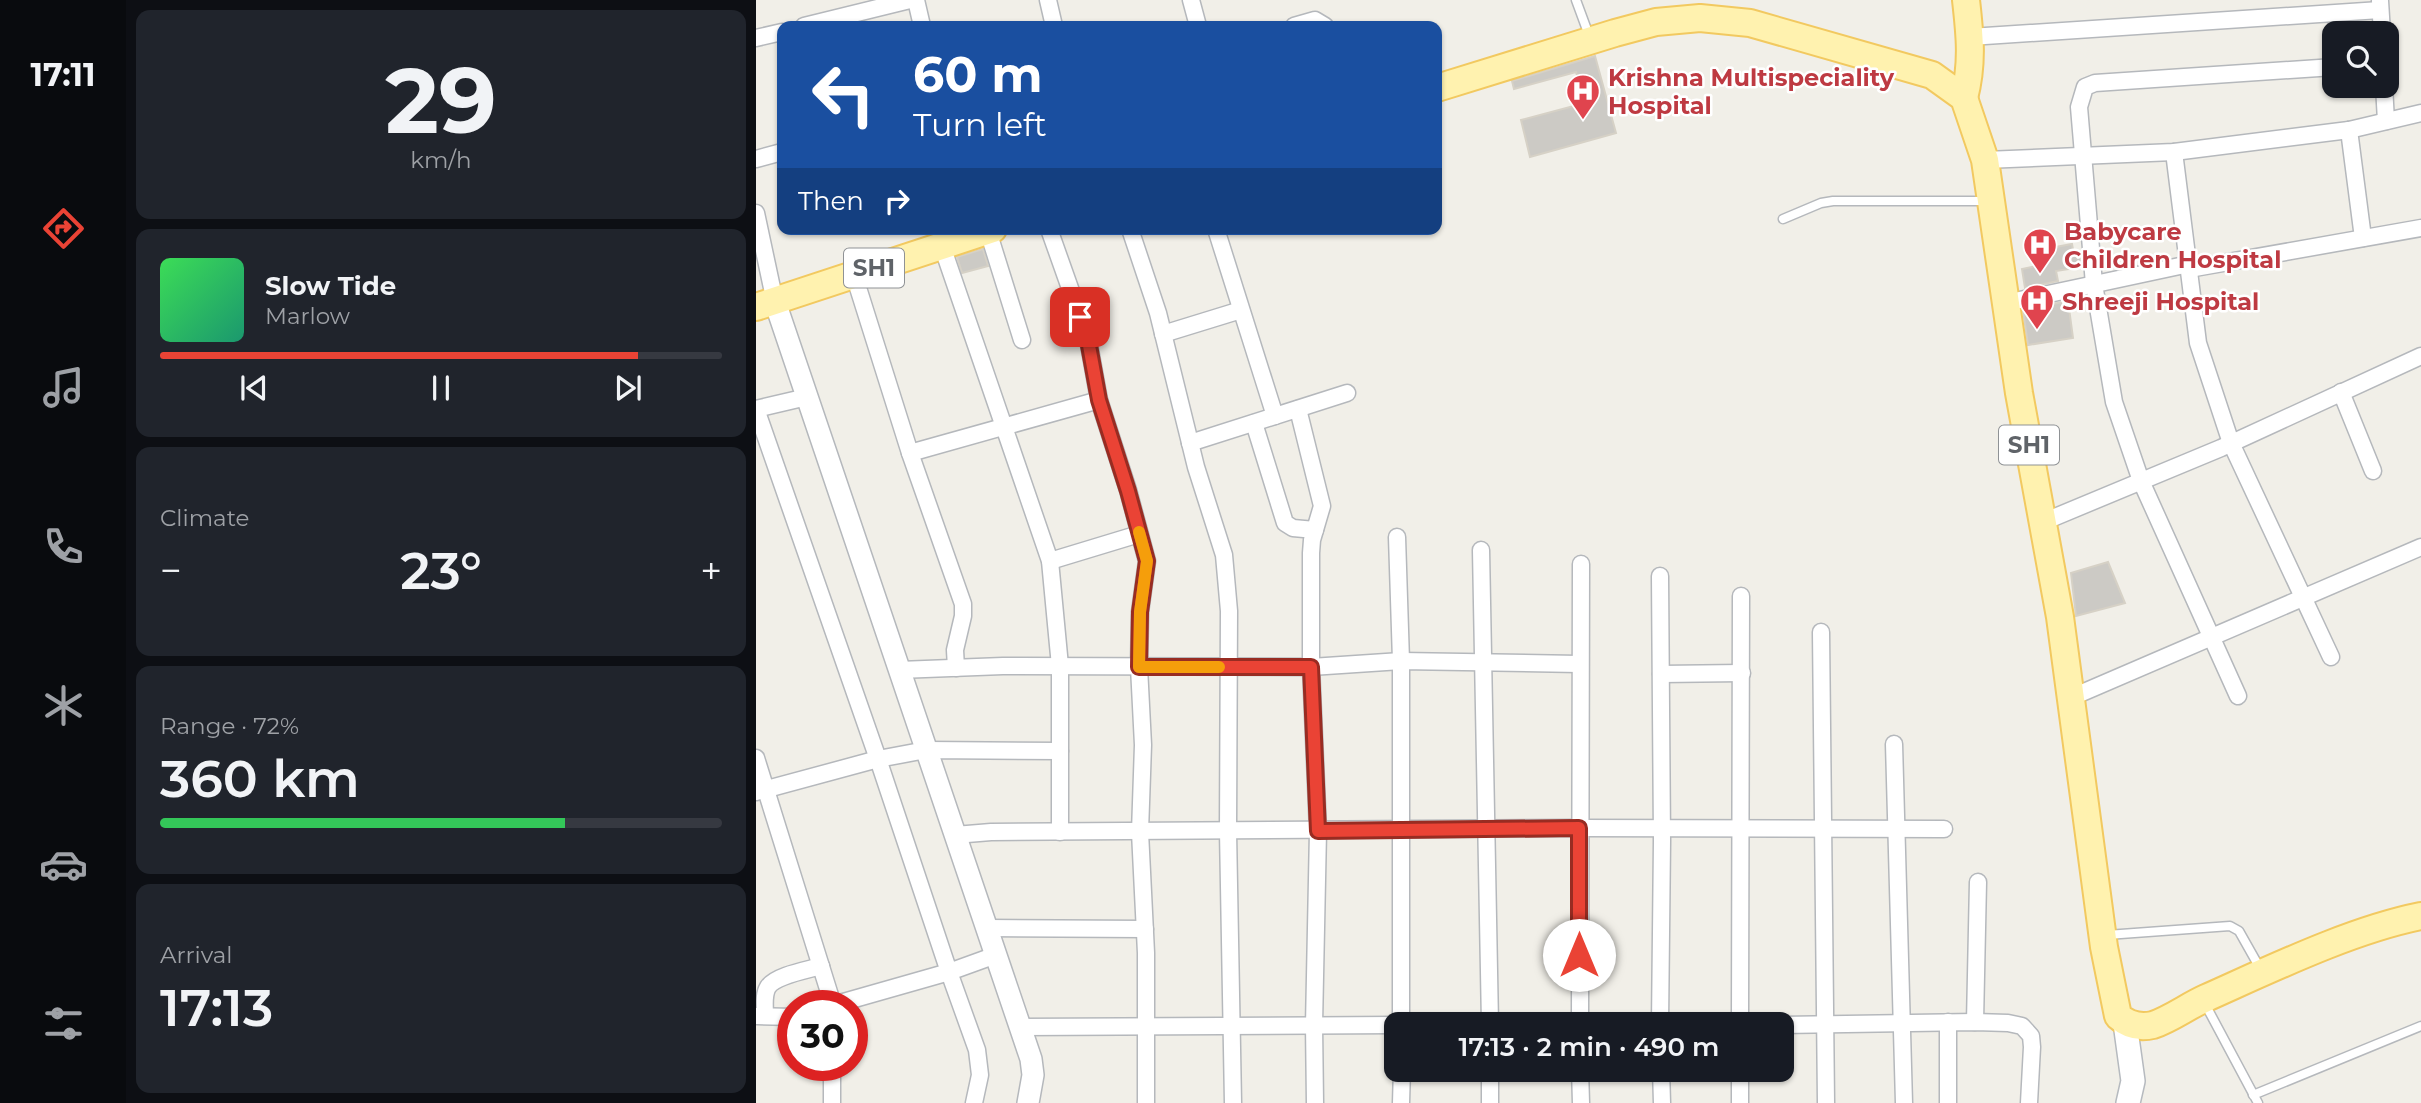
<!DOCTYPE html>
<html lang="en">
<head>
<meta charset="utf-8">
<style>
  body { margin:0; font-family:Montserrat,sans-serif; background:#20242c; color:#f1f3f6; height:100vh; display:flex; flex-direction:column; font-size:26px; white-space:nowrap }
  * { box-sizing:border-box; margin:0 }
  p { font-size:23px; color:#9ea1a6 }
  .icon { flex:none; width:38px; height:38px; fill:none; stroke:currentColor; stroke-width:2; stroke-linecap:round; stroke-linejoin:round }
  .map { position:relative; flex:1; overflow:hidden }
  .drawer { display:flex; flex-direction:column; gap:10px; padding:10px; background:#0d0f14; width:630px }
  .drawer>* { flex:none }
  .guide { position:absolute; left:21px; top:21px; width:665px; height:214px; border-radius:14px; box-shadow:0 2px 5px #0004; background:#1a4fa0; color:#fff; overflow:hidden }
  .fabs { position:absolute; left:1566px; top:21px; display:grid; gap:14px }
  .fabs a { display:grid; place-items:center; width:77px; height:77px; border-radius:14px; background:#171b24; box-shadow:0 2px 5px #0004; font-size:35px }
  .speed { position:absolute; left:21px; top:990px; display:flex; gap:14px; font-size:35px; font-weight:700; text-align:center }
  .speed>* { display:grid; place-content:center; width:91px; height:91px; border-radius:50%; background:#171b24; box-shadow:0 2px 5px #0004; line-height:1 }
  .speed .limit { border:10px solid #d22; background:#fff; color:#111 }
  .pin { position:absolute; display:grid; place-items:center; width:60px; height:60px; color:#fff; margin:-30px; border-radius:14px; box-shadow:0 4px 10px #0006 }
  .me { position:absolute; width:77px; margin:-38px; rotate:0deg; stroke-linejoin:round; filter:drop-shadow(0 0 5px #0008) }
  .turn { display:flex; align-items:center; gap:24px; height:147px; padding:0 21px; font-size:32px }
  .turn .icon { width:91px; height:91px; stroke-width:2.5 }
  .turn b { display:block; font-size:49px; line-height:60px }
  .then { display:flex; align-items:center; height:66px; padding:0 21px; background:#0003; gap:14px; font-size:26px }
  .big { font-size:52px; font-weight:600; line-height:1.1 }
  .drawer .widget { flex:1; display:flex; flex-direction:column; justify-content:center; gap:10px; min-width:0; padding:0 24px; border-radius:14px; background:#20242c }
  .drawer .dial { align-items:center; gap:0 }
  .dial b { font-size:91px; line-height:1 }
  .song { display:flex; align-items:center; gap:21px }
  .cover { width:84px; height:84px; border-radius:10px; background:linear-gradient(135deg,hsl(130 70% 55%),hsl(160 70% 35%)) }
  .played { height:7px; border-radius:4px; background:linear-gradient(90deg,#ea4335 85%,#363941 85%) }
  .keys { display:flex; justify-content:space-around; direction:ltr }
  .heat { display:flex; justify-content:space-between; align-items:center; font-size:38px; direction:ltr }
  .charge { height:10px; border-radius:5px; background:linear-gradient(90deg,#34c759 72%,#363941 0) }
  .trip { position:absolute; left:628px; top:1012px; width:410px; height:70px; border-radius:14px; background:#171b24; box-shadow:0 2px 5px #0004; font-weight:600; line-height:70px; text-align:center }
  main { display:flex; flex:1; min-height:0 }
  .tab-bar { display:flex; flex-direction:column; width:126px; justify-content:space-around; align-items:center; background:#090b0e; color:#9ea1a6 }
  .tab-bar .icon { width:49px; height:49px }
  .tab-bar .active { color:#ea4335 }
  .tab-bar b { font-size:32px; color:#f1f3f6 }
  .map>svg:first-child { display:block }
</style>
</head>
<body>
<main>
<nav class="tab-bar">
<b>17:11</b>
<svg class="icon active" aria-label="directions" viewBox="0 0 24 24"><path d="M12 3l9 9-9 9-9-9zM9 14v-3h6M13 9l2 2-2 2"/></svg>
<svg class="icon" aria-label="music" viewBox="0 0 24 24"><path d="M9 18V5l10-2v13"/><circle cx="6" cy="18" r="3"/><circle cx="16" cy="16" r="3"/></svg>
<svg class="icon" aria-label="phone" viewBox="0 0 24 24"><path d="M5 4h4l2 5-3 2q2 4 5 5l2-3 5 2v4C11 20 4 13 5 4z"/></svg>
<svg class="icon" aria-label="climate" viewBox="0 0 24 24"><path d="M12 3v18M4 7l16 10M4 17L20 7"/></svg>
<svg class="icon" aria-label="car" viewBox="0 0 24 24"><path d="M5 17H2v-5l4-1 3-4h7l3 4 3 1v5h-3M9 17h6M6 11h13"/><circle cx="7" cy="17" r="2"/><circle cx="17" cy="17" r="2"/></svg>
<svg class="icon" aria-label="filters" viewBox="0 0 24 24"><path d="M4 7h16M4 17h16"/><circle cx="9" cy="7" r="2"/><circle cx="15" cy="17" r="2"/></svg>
</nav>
<section class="drawer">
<div class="widget dial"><b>29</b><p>km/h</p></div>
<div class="widget">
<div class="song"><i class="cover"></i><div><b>Slow Tide</b><p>Marlow</p></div></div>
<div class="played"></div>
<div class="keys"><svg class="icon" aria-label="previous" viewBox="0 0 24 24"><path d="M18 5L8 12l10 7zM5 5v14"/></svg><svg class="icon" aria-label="pause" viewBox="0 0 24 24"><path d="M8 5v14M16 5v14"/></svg><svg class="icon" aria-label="next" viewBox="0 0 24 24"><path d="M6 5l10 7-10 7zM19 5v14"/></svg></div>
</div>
<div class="widget"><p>Climate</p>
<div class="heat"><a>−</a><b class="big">23°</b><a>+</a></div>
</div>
<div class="widget"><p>Range · 72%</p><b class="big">360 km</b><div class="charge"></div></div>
<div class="widget"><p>Arrival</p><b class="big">17:13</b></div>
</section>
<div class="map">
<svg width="1665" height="1103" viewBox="0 0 1665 1103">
  <rect width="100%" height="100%" fill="#f1efe8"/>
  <g fill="#cccac5" stroke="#d6d1c6" stroke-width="2">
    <path d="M 839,56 L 860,133 L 774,157 L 765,120 L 829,103 L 820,72 L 758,89 L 756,81 Z"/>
    <path d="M 1316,244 L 1318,255 L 1325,254 L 1326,267 L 1300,271 L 1302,281 L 1269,288 L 1266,269 L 1285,265 L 1283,250 Z"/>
    <path d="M 227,249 L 232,266 L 206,273 L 201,257 Z"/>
    <path d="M 1312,301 L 1317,338 L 1272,345 L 1267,310 Z"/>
    <path d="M 1352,562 L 1369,603 L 1320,616 L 1315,573 Z"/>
  </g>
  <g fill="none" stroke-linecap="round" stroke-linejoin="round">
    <g stroke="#b5b8bc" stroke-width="11">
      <g id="service">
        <path d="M 820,0 L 834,38"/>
        <path d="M 1027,219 L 1065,203 L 1077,201 L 1232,201"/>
        <path d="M 1351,935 L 1474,926 L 1483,931 L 1505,970"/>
        <path d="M 1448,1002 L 1502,1103"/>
        <path d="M 1497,1095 L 1665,1026"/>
      </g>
    </g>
    <g stroke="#b5b8bc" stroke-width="19">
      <g id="minor">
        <path d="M 160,0 L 166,26"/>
        <path d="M 292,0 L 298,26"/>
        <path d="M 435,0 L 442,26"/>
        <path d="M 1624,1 L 1626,33"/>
        <path d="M 48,26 L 154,0"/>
        <path d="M 538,26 L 559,20 L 569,26"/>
        <path d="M 1214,37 L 1624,10"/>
        <path d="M 0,38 L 26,32"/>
        <path d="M 1628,86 L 1630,121"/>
        <path d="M 1593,130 L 1607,238"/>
        <path d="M 1418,152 L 1442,343 L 1475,443 L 1575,657"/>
        <path d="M 0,159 L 26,152"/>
        <path d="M 1229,160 L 1418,152 L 1593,130 L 1665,113"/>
        <path d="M 0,213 L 19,302"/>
        <path d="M 293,229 L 332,339 L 343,400 L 372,490 L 391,561 L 384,612 L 383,667 L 387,745 L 384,832 L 390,953 L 390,1103"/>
        <path d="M 374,229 L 402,313 L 440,467 L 468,555 L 473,611 L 472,831 L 477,1103"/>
        <path d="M 460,229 L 519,416"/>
        <path d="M 232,231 L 266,340"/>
        <path d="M 186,246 L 294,561 L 304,666 L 304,832"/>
        <path d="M 1433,269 L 1665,228"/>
        <path d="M 98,275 L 154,453 L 207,604 L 207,616 L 199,650 L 200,668"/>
        <path d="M 1250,303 L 1433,264"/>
        <path d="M 407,334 L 485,310"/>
        <path d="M 1585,392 L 1617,471"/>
        <path d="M 0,409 L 122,759 L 170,750 L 304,751"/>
        <path d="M 0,409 L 51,397"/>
        <path d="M 542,409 L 566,506 L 556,540 L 555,553 L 555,667 L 562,831 L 558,1025 L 559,1103"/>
        <path d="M 498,423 L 529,523 L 537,528 L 559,530"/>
        <path d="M 434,443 L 591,393"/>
        <path d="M 154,453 L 343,400"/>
        <path d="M 1287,522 L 1465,448 L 1665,356"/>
        <path d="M 641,537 L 645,661 L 645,1024"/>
        <path d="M 725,550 L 734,1024"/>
        <path d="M 294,561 L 383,534"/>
        <path d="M 1065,632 L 1070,1103"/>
        <path d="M 143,670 L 247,666 L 555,667 L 645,661 L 823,664"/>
        <path d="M 905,674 L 986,673"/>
        <path d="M 1482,696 L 1385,481 L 1358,402 L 1338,284 L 1323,107 L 1329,87 L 1339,83 L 1578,67"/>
        <path d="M 1314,698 L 1665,547"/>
        <path d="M 1138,744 L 1148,1103"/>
        <path d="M 0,758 L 77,1005 L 193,972 L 240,955"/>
        <path d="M 0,792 L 122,759 L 193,972 L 221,1050 L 224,1075 L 218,1103"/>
        <path d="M 199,835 L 235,832 L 823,828 L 1188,829"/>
        <path d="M 231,928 L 389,929"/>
        <path d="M 9,1015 C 9,1007 7,995 12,987 C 20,975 52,970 65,966"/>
        <path d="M 1,1016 L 37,1017"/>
        <path d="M 1192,1022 L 1192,1103"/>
        <path d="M 1219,1022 L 1222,882"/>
        <path d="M 824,1024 L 825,564"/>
        <path d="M 904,1024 L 906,841 L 904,576"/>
        <path d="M 984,1024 L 985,596"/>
        <path d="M 1026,1025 L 1219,1022 L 1252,1023 L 1266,1026 L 1275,1036 L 1276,1047 L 1273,1103"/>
        <path d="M 264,1027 L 640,1025"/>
        <path d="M 824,1069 L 825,1103"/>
        <path d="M 905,1069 L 906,1103"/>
        <path d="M 984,1069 L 984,1103"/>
        <path d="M 76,1103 L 76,1066"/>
        <path d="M 645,1103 L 646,1069"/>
        <path d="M 734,1103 L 734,1069"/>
      </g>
    </g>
    <g stroke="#b5b8bc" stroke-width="24">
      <path id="tertiary" d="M 19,302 L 275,1059 L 277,1075 L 272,1103"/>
    </g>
    <g stroke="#b6babf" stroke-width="26">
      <path id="secondary" d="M 1369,1023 L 1377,1081 L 1372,1103"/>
    </g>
    <g stroke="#f2c960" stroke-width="30">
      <g id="primary">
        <path d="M 681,88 L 859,33 L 900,22 L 944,18 L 994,23 L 1176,75 L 1208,98 L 1229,160 L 1263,393 L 1304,617 L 1348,947 L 1362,1016 C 1372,1025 1384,1028 1397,1025 C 1415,1019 1432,1006 1450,998 C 1515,969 1595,930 1665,916"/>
        <path d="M 1208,98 C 1217,64 1214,35 1210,0"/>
        <path d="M 0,307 L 237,229"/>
      </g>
    </g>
    <use href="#service" stroke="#fff" stroke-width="8"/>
    <use href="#minor" stroke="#fff" stroke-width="16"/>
    <use href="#tertiary" stroke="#fff" stroke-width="21"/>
    <use href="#secondary" stroke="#fff" stroke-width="23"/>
    <use href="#primary" stroke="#fff2af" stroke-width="26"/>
  </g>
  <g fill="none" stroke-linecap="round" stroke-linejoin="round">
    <g stroke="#982c22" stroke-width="18">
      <path id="route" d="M 324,317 L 332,340 L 343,400 L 372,491 L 391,561 L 384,612 L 383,667 L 555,667 L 562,831 L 823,828 L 823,955"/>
    </g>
    <use href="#route" stroke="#ea4335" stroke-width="12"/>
    <path stroke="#f59e0b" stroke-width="12" d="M 383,532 L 391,561 L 384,612 L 383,667 L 463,667"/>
  </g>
  <defs>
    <g id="hospital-pin" transform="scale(1.75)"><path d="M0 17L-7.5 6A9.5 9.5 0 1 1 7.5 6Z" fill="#e0444e" stroke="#fff"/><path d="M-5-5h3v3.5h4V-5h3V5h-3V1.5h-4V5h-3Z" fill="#fff"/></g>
  </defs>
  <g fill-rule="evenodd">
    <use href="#hospital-pin" x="827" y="91"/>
    <use href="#hospital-pin" x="1284" y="245"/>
    <use href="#hospital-pin" x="1281" y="301"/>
  </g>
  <g text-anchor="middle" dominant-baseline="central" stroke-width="5" stroke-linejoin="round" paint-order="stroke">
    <g fill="#fff" stroke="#8f9295" stroke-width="2">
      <rect x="88" y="248.5" width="60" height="39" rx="5"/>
      <rect x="1243" y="425.5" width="60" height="39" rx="5"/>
    </g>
    <g font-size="23" font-weight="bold" fill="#5f6368">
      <text x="118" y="268">SH1</text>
      <text x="1273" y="445">SH1</text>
    </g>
    <g font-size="24" font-weight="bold" fill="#be3a42" stroke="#fff" text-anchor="start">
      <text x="852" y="77">Krishna Multispeciality<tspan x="852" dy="28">Hospital</tspan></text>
      <text x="1308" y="231">Babycare<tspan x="1308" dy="28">Children Hospital</tspan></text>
      <text x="1306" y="301">Shreeji Hospital</text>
    </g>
  </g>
</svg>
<div class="fabs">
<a><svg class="icon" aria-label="search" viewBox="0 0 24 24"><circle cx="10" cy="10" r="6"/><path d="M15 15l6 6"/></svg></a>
</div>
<div class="speed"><div class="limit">30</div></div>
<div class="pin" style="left:324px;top:317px;background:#d93025"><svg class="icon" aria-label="arrive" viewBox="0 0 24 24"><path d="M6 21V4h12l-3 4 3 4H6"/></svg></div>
<svg class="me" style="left:823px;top:955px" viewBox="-20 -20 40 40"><circle r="19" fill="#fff"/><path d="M0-13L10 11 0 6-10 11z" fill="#ea4335"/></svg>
<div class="trip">17:13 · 2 min · 490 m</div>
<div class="guide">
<div class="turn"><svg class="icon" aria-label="left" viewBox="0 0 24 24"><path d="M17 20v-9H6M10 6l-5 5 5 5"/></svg><div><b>60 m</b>Turn left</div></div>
<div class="then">Then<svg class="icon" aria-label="right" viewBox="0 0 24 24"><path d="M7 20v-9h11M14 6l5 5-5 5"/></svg></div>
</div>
</div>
</main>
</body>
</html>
